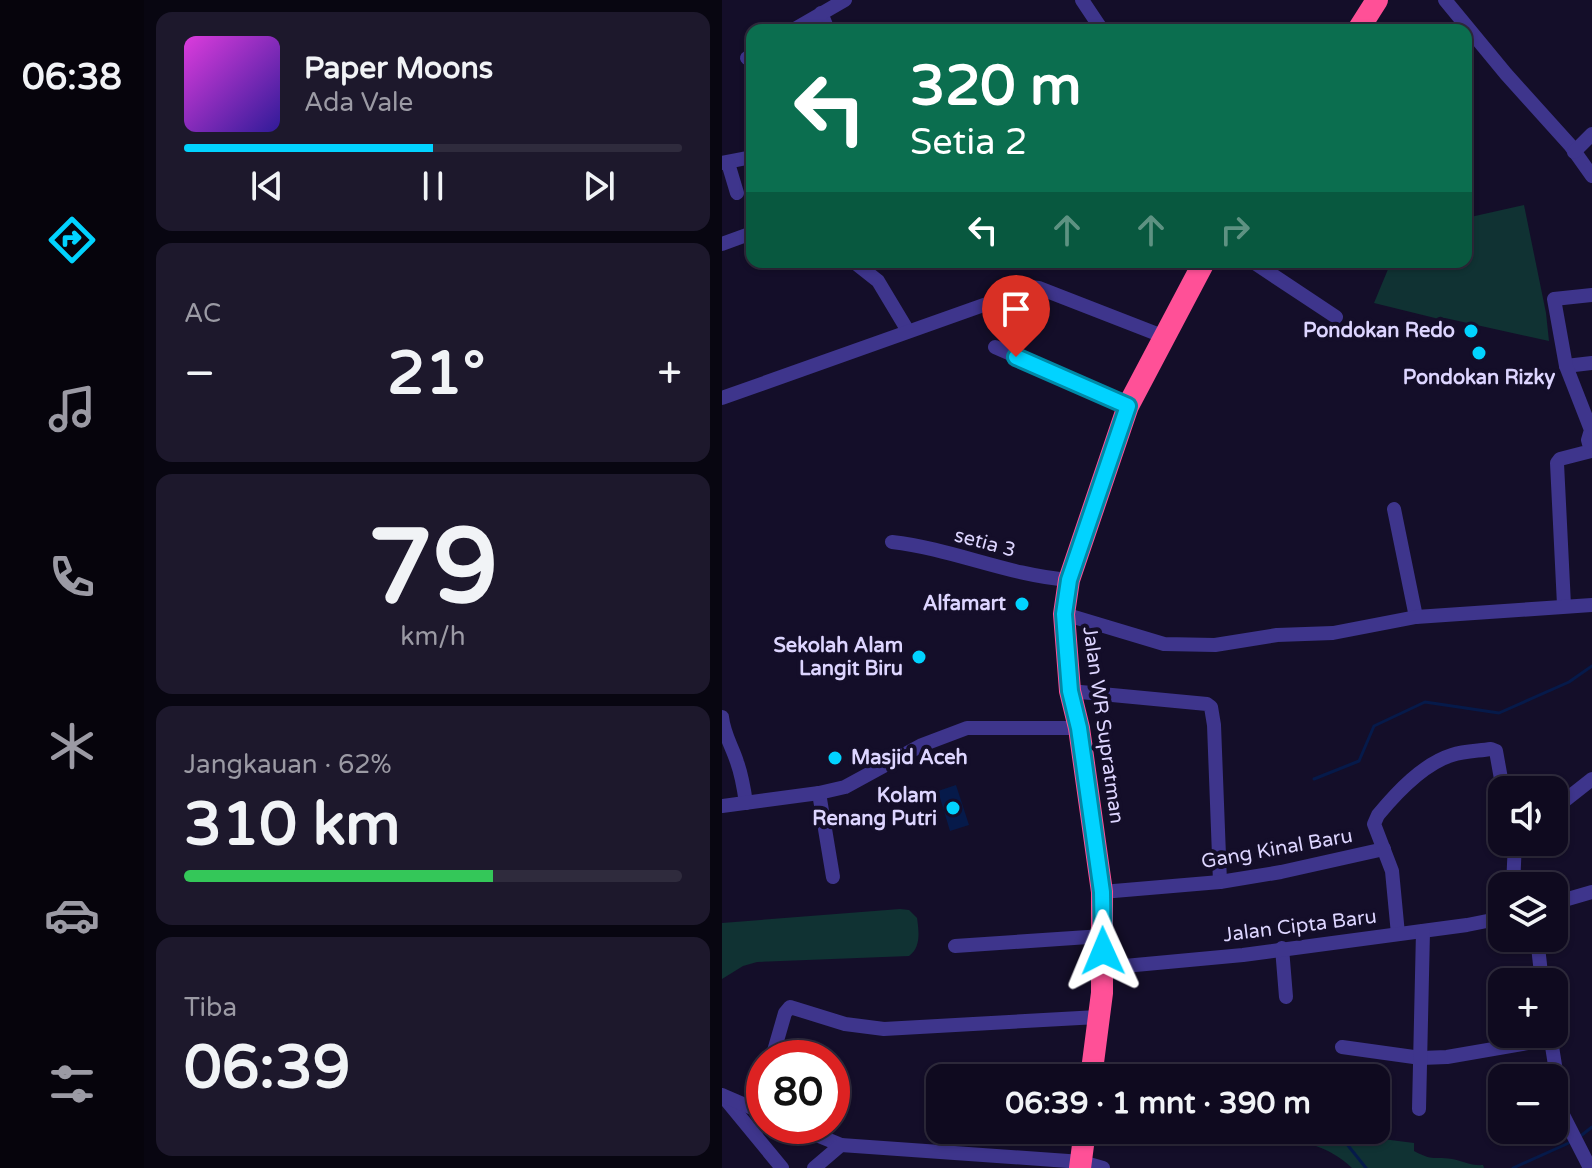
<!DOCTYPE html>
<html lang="id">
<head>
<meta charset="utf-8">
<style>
  body { margin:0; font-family:"Varela Round",sans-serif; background:#1d182c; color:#f1f3f6; height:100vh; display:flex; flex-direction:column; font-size:30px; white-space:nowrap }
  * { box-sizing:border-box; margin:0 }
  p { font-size:26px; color:#9b9aa4 }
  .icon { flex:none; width:44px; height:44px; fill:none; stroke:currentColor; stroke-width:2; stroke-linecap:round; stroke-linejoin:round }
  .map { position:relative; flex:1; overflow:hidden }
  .panel { display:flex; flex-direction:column; gap:12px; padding:12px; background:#080611; width:578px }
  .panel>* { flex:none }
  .banner { position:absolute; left:24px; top:24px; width:726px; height:244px; border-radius:16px; box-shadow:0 2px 6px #0004,0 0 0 2px #2f2b3d; background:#0b6e4f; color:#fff; overflow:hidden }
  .controls { position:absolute; left:766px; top:776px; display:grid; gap:16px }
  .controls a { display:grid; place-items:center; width:80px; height:80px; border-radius:16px; background:#0f0a1f; box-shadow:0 2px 6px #0004,0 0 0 2px #2f2b3d; font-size:40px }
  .speed { position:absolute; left:24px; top:1040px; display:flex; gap:16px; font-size:40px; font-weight:700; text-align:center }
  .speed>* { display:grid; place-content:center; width:104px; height:104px; border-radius:50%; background:#0f0a1f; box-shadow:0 2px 6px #0004,0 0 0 2px #2f2b3d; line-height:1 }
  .speed .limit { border:12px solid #d22; background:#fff; color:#111 }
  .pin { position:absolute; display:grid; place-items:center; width:68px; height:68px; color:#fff; margin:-82px -34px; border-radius:50% 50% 50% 0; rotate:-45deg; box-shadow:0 0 8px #0007 }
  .pin .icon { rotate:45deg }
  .me { position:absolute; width:88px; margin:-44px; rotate:359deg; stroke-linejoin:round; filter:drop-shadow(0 0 6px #0008) }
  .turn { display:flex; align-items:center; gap:28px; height:168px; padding:0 32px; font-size:36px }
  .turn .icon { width:104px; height:104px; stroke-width:2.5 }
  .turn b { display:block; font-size:56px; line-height:68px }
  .lanes { display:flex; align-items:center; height:76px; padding:0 32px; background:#0003; justify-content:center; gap:40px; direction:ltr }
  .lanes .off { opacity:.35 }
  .big { font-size:60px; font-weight:700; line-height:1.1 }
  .panel .card { flex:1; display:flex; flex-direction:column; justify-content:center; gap:12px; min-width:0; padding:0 28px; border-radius:16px; background:#1d182c }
  .panel .dial { align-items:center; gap:0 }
  .dial b { font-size:104px; line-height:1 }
  .song { display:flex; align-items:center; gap:24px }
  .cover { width:96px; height:96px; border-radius:12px; background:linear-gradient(135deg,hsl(300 70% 55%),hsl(250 70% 35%)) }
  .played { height:8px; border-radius:4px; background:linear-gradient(90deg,#01d3ff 50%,#2f2b3d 50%) }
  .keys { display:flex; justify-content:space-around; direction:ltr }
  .heat { display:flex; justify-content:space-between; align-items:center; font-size:44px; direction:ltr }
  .charge { height:12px; border-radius:6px; background:linear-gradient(90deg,#34c759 62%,#2f2b3d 0) }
  .trip { position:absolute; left:204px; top:1064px; width:464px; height:80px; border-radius:16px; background:#0f0a1f; box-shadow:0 2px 6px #0004,0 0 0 2px #2f2b3d; font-weight:700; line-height:80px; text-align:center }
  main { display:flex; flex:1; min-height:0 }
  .menu { display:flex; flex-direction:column; width:144px; justify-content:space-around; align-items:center; background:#06040c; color:#9b9aa4 }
  .menu .icon { width:56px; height:56px }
  .menu .on { color:#01d3ff }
  .menu b { font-size:36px; color:#f1f3f6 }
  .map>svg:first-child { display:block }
</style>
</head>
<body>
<main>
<nav class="menu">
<b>06:38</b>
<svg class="icon on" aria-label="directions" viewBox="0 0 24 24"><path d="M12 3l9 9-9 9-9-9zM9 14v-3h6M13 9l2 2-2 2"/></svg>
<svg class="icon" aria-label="music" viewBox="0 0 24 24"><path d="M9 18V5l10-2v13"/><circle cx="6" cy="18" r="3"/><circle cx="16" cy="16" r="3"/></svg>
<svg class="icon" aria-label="phone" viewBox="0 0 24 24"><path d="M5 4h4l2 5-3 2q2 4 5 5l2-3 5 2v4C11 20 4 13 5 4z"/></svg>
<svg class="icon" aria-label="climate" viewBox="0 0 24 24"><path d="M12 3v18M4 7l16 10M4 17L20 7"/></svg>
<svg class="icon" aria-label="car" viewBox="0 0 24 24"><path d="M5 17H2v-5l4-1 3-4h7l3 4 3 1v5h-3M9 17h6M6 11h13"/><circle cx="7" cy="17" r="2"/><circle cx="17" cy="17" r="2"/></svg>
<svg class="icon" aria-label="filters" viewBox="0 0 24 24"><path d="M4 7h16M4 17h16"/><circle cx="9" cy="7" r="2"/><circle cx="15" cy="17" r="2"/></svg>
</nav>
<section class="panel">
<div class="card">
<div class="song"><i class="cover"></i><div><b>Paper Moons</b><p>Ada Vale</p></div></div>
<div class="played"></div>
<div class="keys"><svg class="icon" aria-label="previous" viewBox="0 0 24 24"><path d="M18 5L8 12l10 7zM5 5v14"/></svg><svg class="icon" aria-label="pause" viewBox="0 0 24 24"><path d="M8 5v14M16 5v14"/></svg><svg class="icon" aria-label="next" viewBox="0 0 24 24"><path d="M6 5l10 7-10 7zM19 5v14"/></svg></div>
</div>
<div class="card"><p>AC</p>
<div class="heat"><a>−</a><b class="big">21°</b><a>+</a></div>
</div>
<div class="card dial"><b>79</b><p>km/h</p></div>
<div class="card"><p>Jangkauan · 62%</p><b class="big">310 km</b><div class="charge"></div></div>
<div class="card"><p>Tiba</p><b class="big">06:39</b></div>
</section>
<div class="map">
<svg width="870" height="1168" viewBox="0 0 870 1168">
  <rect width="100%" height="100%" fill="#140e29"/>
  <g fill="#103233">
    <path d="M 802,205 L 824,313 L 827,341 L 723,318 L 717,319 L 652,303 L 669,262 L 744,262 L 744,218 Z"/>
    <path d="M 178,909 L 187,910 L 195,918 C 197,932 199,947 187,956 L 35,962 L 21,966 L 0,979 L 0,923 Z"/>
    <path d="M 512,1062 L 555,1070 L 578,1078 L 489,1078 Z"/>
    <path d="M 491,1130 L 627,1130 L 637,1136 L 692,1143 L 692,1151 C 713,1162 710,1156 730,1159 C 741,1161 749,1166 761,1165 L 762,1168 L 630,1168 C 590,1130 539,1141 491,1130 Z"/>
  </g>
  <path fill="#061a4a" d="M 234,785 L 247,825 L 228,831 L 216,791 Z"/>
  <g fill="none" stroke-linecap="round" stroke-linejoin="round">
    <g stroke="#061a4a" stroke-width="3">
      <path d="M 592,779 L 637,761 L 652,726 L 703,702 L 777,713 L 847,682 L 870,666"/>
      <path d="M 592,1130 L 624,1143 L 644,1168"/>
      <path d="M 856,1138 L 870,1127"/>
      <path d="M 791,1168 L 849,1142"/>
    </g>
    <g stroke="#3e358c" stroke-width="14">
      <path d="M 360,0 L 380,30"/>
      <path d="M 723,0 L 784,74 L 848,145 L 870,176"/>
      <path d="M 99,13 L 106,30"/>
      <path d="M 71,30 L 123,0"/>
      <path d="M 25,58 L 30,55"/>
      <path d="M 852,152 L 870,134"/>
      <path d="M 0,163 L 30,157"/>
      <path d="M 6,163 L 15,193"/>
      <path d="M 0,244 L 30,233"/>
      <path d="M 132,262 L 156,281 L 186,331"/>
      <path d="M 531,262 L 614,317"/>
      <path d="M 273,347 L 406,406"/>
      <path d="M 844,366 L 870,363"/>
      <path d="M 0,398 L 287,296 L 298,286 L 317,288 L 443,337"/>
      <path d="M 672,509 L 694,617"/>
      <path d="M 170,542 C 231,549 285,575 347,580"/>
      <path d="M 842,605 L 835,463 L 838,459 L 869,451 L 866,440 L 869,430 L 844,366 L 832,299 L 870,295"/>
      <path d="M 342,614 L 442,644 L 493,645 L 555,635 L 611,633 L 694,617 L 870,605"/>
      <path d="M 348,691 L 485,704 L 489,707 L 492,725 L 498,882"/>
      <path d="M 0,717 C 2,735 10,746 15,762 C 20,776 22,789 24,803"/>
      <path d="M 97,793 L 111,877"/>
      <path d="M 0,806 L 97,793 L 123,787 L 200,745 L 245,728 L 357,728"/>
      <path d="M 832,809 L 870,779"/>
      <path d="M 791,886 L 793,842"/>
      <path d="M 380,892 L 498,882 L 559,872 L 662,849"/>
      <path d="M 832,903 L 870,892"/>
      <path d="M 676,934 L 670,871 L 652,824 L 656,815 C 675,792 701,764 730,755 C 742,751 756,751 769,749 L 774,751 L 781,790"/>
      <path d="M 815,938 L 820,982"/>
      <path d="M 233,946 L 381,936"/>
      <path d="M 560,948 L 564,997"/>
      <path d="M 381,968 L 521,955 L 745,925 L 780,918"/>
      <path d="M 828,1034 L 841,1115 L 868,1168"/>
      <path d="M 620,1047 L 699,1058 L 725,1057 L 829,1039"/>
      <path d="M 50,1058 L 63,1013 L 68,1007 L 123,1024 L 162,1029 L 376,1017"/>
      <path d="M 0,1095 L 60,1168"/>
      <path d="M 2,1096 L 42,1113"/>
      <path d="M 697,1109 L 701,931"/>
      <path d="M 73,1126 L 119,1145"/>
      <path d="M 92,1168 L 119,1145 L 360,1162 L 381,1168"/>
    </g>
    <g stroke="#ff5097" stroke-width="22">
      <path d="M 636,30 L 655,0"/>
      <path d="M 369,1078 L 380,993 L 380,892 L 357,728 L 348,691 L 342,614 L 347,580 L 406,406 L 482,262"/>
      <path d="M 358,1168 L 363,1130"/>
    </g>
  </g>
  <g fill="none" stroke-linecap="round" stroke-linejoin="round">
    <g stroke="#0189a6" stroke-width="20">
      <path id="route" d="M 294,357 L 406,406 L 347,580 L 342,614 L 348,691 L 357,728 L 380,892 L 381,951"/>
    </g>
    <use href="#route" stroke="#01d3ff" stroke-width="14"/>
  </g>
  <g fill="#01d3ff" stroke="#140e29" stroke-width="3">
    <circle cx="749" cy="331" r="8"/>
    <circle cx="757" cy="353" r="8"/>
    <circle cx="300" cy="604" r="8"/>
    <circle cx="197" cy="657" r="8"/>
    <circle cx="113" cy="758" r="8"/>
    <circle cx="231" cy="808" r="8"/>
  </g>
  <g text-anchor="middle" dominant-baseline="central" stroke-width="8" stroke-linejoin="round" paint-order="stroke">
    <g font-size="20" font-weight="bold" fill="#ddd5ff" stroke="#140e29" text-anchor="end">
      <text x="733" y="331">Pondokan Redo</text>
      <text x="757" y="378" text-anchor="middle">Pondokan Rizky</text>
      <text x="284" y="604">Alfamart</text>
      <text x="181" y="646">Sekolah Alam<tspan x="181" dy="23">Langit Biru</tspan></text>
      <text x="129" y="758" text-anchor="start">Masjid Aceh</text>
      <text x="215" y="796">Kolam<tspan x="215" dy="23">Renang Putri</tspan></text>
    </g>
    <g font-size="20" fill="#ddd5ff" stroke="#140e29">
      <text transform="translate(263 543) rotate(15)">setia 3</text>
      <text transform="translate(381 725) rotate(82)">Jalan WR Supratman</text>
      <text transform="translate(555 849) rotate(-10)">Gang Kinal Baru</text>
      <text transform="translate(578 926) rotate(-7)">Jalan Cipta Baru</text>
    </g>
  </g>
</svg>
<div class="controls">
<a><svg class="icon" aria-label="sound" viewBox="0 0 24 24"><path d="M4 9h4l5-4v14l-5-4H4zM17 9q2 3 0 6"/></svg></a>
<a><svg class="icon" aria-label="layers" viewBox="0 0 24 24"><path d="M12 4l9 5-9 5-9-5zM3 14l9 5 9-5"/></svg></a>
<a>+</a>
<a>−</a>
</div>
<div class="speed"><div class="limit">80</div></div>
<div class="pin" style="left:294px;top:357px;background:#d93025"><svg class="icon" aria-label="arrive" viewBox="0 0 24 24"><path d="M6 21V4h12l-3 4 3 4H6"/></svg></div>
<svg class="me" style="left:381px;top:951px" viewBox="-20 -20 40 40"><path d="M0-17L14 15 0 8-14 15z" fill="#01d3ff" stroke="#fff" stroke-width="4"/></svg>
<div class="trip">06:39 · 1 mnt · 390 m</div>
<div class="banner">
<div class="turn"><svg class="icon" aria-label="left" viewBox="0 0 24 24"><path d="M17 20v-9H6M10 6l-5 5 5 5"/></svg><div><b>320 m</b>Setia 2</div></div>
<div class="lanes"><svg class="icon" aria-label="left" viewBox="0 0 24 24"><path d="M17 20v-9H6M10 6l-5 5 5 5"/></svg><svg class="icon off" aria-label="ahead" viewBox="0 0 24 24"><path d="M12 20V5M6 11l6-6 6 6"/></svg><svg class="icon off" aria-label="ahead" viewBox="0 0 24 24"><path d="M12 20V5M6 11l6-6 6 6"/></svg><svg class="icon off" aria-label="right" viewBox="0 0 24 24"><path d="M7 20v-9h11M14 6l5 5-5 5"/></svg></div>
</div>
</div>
</main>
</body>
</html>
